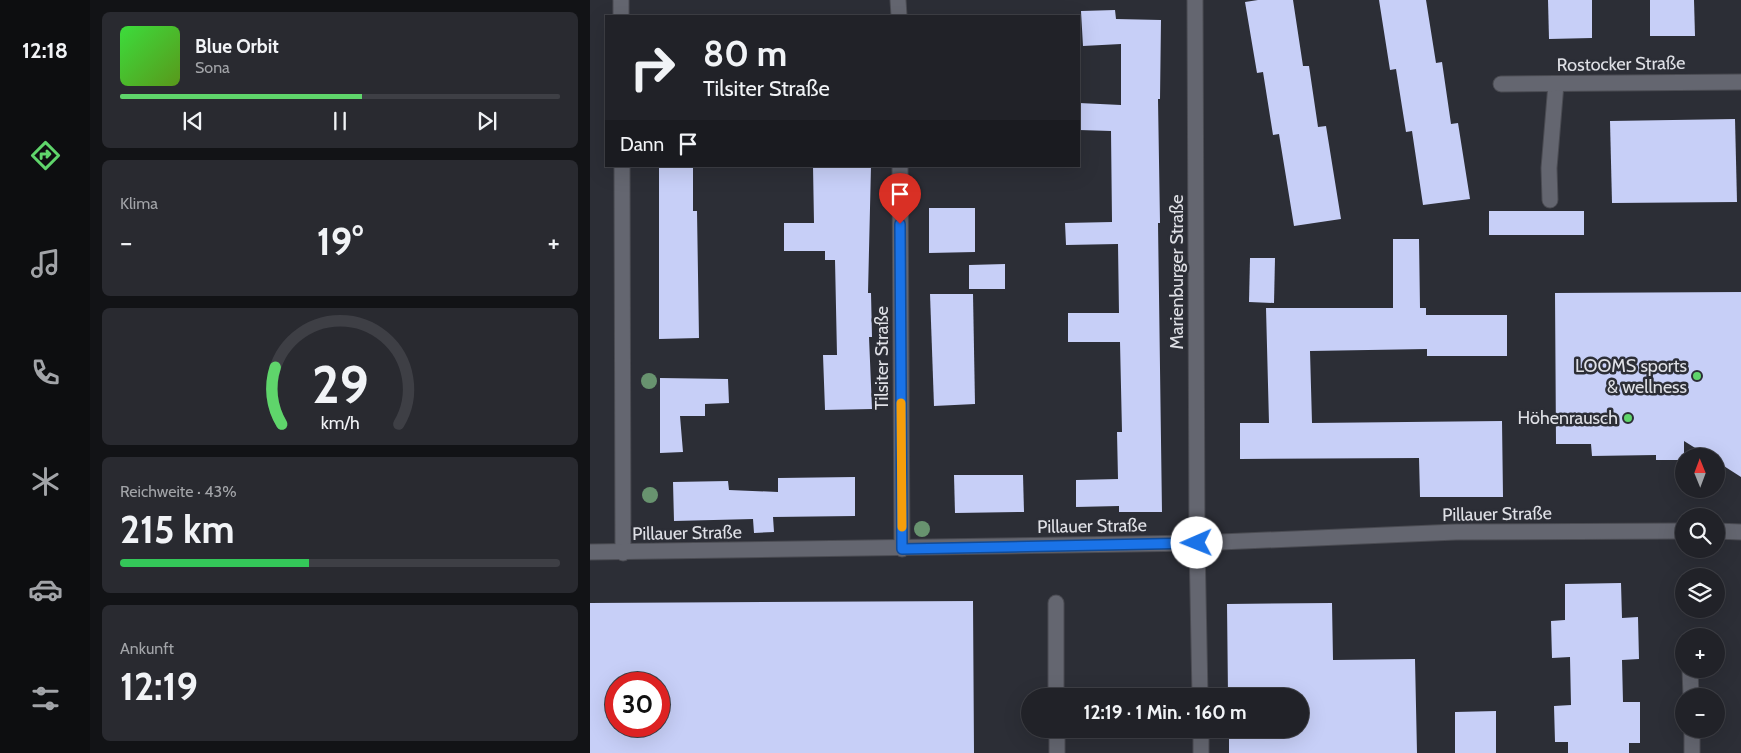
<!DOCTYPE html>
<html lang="de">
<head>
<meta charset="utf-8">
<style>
  body { margin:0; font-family:Cabin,sans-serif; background:#292a30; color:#f1f3f6; height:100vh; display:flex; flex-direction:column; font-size:19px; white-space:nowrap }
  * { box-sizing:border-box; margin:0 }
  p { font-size:16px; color:#a2a4a8 }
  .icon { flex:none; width:28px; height:28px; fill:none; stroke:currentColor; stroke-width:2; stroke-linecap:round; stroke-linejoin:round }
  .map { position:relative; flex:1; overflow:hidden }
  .details { display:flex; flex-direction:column; gap:12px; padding:12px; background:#121316; width:500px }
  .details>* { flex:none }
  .hud { position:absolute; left:15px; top:15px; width:475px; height:152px; border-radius:0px; box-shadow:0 5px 20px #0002,0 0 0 1px #3e3f45; background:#212228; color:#f1f3f6; overflow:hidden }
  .needle { width:32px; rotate:359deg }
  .fabs { position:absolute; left:1085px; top:448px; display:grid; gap:10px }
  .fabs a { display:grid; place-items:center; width:50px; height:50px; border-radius:50%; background:#212228; box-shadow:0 5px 20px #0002,0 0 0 1px #3e3f45; font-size:25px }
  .speed { position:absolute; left:15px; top:672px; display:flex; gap:10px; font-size:25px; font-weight:700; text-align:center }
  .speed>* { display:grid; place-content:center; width:65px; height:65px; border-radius:50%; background:#212228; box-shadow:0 5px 20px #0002,0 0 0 1px #3e3f45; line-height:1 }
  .speed .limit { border:8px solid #d22; background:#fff; color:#111 }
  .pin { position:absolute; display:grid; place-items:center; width:42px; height:42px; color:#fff; margin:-51px -21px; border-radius:50% 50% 50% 0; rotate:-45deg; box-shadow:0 0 5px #0007 }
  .pin .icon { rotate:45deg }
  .me { position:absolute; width:55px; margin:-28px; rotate:269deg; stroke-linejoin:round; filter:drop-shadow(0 0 4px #0008) }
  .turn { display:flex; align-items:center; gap:18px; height:105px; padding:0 15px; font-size:22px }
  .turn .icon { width:65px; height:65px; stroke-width:2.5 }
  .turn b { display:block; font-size:35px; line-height:42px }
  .then { display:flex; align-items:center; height:48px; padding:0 15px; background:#0003; gap:10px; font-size:19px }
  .big { font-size:38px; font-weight:700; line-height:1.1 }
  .details .widget { flex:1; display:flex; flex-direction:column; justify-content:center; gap:8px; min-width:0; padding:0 18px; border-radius:8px; background:#292a30 }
  .details .dial { align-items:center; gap:0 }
  .dial svg { height:130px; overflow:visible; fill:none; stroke:#3e3f45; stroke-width:7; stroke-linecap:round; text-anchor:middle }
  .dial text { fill:#f1f3f6; stroke:none }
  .song { display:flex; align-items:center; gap:15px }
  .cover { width:60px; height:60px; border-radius:8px; background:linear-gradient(135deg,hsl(120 70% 55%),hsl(90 70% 35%)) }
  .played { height:5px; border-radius:2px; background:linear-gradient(90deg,#5fd56b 55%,#3e3f45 55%) }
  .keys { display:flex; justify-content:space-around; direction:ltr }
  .heat { display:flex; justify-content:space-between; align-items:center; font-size:28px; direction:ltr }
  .charge { height:8px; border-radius:4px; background:linear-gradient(90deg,#34c759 43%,#3e3f45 0) }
  .trip { position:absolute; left:431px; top:688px; width:288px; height:50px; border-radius:25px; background:#212228; box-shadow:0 5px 20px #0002,0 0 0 1px #3e3f45; font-weight:700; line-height:50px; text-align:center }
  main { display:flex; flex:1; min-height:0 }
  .menu { display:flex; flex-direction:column; width:90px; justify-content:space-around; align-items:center; background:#0d0e10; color:#a2a4a8 }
  .menu .icon { width:35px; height:35px }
  .menu .on { color:#5fd56b }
  .menu b { font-size:22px; color:#f1f3f6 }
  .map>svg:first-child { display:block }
</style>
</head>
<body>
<main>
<nav class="menu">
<b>12:18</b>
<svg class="icon on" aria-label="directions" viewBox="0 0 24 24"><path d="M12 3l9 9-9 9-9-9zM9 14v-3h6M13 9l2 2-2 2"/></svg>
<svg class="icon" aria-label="music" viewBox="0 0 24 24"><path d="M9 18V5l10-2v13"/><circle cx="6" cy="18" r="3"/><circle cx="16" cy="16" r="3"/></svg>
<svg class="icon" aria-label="phone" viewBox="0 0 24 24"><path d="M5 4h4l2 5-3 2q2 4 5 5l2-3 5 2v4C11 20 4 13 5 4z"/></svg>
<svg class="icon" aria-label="climate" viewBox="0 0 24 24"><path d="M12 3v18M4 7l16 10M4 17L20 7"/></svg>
<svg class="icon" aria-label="car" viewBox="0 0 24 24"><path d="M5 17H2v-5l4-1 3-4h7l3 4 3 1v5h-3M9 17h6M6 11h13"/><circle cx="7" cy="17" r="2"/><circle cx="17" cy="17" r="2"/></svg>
<svg class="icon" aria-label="filters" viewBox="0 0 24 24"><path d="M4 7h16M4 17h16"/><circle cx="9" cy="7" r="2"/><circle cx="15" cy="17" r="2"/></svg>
</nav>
<section class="details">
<div class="widget">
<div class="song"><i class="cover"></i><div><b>Blue Orbit</b><p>Sona</p></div></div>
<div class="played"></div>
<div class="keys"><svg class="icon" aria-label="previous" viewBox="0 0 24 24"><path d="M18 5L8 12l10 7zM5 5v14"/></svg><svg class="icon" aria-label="pause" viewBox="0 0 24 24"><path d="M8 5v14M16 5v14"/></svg><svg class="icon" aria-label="next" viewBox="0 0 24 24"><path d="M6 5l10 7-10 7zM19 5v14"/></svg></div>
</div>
<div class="widget"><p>Klima</p>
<div class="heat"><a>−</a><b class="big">19°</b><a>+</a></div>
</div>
<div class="widget dial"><svg viewBox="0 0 100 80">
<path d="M14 69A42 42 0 1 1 86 69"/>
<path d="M14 69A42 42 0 0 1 10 34" stroke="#5fd56b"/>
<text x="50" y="56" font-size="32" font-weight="700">29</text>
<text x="50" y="72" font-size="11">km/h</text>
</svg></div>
<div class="widget"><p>Reichweite · 43%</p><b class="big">215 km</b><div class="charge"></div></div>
<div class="widget"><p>Ankunft</p><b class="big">12:19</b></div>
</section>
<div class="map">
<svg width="1151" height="753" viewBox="0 0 1151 753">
  <rect width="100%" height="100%" fill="#2c2e36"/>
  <g fill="#c7cff7" fill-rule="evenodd">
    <path d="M 668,0 L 703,0 L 713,66 L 719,66 L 728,127 L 736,126 L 751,219 L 704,226 L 689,134 L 683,135 L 673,72 L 667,73 L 655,2 Z"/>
    <path d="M 789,0 L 836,0 L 846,63 L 852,62 L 861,124 L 868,123 L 880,199 L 833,205 L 822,131 L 816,132 L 806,69 L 800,70 Z"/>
    <path d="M 958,0 L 1002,0 L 1002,38 L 959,39 Z"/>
    <path d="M 1060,0 L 1104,0 L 1105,36 L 1060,36 Z"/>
    <path d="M 525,10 L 526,19 L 571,20 L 570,99 L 568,99 L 570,223 L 568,223 L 572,512 L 529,512 L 529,506 L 486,507 L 486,480 L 528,479 L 527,432 L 532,432 L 530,342 L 478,342 L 478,313 L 529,313 L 528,244 L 476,245 L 475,223 L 522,222 L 521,131 L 489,130 L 489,103 L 531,105 L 531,44 L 493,46 L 491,11 Z"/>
    <path d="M 1145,119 L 1147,202 L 1022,203 L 1020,121 Z"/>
    <path d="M 69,166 L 103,166 L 103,211 L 107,211 L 109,338 L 69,339 Z"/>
    <path d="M 223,166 L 281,166 L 278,293 L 281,293 L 282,337 L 279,337 L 282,409 L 235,410 L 233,355 L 247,355 L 245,260 L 235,260 L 235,251 L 194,251 L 194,223 L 224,223 Z"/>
    <path d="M 339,208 L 385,208 L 385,252 L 339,253 Z"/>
    <rect x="899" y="211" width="95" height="24"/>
    <path d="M 803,239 L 829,239 L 830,308 L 836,308 L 836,315 L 917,315 L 917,356 L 837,356 L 837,349 L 720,351 L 722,423 L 912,421 L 913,497 L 830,497 L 829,458 L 650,459 L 650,423 L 679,423 L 676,308 L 803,308 Z"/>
    <path d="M 660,258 L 685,258 L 684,303 L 659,302 Z"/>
    <path d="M 415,264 L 415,289 L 379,289 L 379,265 Z"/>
    <path d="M 1151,292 L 1151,477 L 1126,461 L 1126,456 L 1118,456 L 1094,441 L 1094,460 L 1066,460 L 1066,455 L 1002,456 L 1001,444 L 966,444 L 965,293 Z"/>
    <path d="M 340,294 L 383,294 L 385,404 L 344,406 Z"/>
    <path d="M 70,378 L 138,379 L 139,403 L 115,404 L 115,416 L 90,416 L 93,452 L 70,453 Z"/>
    <path d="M 364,475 L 433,475 L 434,512 L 365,513 Z"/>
    <path d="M 265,477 L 265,516 L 183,517 L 184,532 L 164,533 L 163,519 L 84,521 L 83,482 L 138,481 L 139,490 L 188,492 L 188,478 Z"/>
    <path d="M 1031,583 L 1032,618 L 1048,617 L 1049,659 L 1032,660 L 1033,702 L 1050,702 L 1050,743 L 1039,743 L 1039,753 L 978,753 L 978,742 L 965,742 L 964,706 L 981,705 L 980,657 L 962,658 L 961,621 L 975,620 L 975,584 Z"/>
    <path d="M 383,601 L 384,753 L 0,753 L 0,603 ZM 26,684 L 69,684 L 69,726 L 26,726 Z"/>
    <path d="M 742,603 L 743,660 L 825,659 L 827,753 L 639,753 L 639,729 L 710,729 L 710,696 L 638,696 L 637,604 Z"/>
    <path d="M 906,711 L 906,753 L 865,753 L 865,712 Z"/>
  </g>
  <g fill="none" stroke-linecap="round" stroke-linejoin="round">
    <g stroke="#4a4b52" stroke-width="17">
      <g id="service">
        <path d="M 960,200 L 959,168 L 966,84"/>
        <path d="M 607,543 L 610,696"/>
        <path d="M 466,603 L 466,696"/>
        <path d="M 1100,669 L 1101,696"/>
        <path d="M 467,729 L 467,753"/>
        <path d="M 611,729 L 611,753"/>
        <path d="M 1102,729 L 1102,753"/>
      </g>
    </g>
    <g stroke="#4a4b52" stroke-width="17">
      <g id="minor">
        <path d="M 31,0 L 31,16"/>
        <path d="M 308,0 L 309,16"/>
        <path d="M 605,0 L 607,543"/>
        <path d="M 911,84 L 1151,82"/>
        <path d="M 32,166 L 33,553"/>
        <path d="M 310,166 L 312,549"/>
        <path d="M 1126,531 L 1151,532"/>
        <path d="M 0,552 L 607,543 L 866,532 L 1094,531"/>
      </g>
    </g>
    <use href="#service" stroke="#646670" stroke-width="15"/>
    <use href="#minor" stroke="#646670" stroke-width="15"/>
  </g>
  <g fill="#68936f">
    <circle cx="59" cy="381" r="8"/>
    <circle cx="60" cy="495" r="8"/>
    <circle cx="332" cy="529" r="8"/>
  </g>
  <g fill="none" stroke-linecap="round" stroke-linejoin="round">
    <g stroke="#114b97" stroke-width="12">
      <path id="route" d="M 310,224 L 312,549 L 607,543"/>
    </g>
    <use href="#route" stroke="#1a73e8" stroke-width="9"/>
    <path stroke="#f59e0b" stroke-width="9" d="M 311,403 L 312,527"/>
  </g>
  <g fill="#5fd56b" stroke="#2c2e36" stroke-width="2">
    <circle cx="1107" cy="376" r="5"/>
    <circle cx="1038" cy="418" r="5"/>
  </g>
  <g text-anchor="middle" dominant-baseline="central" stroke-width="5" stroke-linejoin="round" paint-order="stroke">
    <g font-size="18" fill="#dfe0e6" stroke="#2c2e36">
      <text transform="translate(1031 64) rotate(-1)">Rostocker Straße</text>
      <text transform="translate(587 272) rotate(-90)">Marienburger Straße</text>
      <text transform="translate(292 358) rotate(-90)">Tilsiter Straße</text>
      <text transform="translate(907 514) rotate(-1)">Pillauer Straße</text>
      <text transform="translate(502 526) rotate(-1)">Pillauer Straße</text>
      <text transform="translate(97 533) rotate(-1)">Pillauer Straße</text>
    </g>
    <g font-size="18" fill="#dfe0e6" stroke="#2c2e36" text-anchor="end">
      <text x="1097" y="366">LOOMS sports<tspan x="1097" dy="21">&amp; wellness</tspan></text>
      <text x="1028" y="418">Höhenrausch</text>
    </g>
  </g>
</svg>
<div class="fabs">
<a><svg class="needle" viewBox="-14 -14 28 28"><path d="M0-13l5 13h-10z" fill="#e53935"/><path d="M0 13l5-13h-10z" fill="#a2a4a8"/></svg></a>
<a><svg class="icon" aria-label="search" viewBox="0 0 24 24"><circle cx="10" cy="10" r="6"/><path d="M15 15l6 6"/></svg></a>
<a><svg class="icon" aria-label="layers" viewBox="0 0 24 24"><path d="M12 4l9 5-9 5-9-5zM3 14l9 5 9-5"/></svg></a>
<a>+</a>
<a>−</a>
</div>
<div class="speed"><div class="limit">30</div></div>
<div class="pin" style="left:310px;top:224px;background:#d93025"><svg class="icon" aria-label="arrive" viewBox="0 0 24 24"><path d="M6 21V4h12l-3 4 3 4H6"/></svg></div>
<svg class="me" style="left:607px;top:543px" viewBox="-20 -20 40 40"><circle r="19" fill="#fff"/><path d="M0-13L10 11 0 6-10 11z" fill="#1a73e8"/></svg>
<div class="trip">12:19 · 1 Min. · 160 m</div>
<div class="hud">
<div class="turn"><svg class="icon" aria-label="right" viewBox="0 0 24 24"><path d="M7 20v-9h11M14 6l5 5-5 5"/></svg><div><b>80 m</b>Tilsiter Straße</div></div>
<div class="then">Dann<svg class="icon" aria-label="arrive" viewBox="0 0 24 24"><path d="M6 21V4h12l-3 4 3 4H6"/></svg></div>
</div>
</div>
</main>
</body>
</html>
